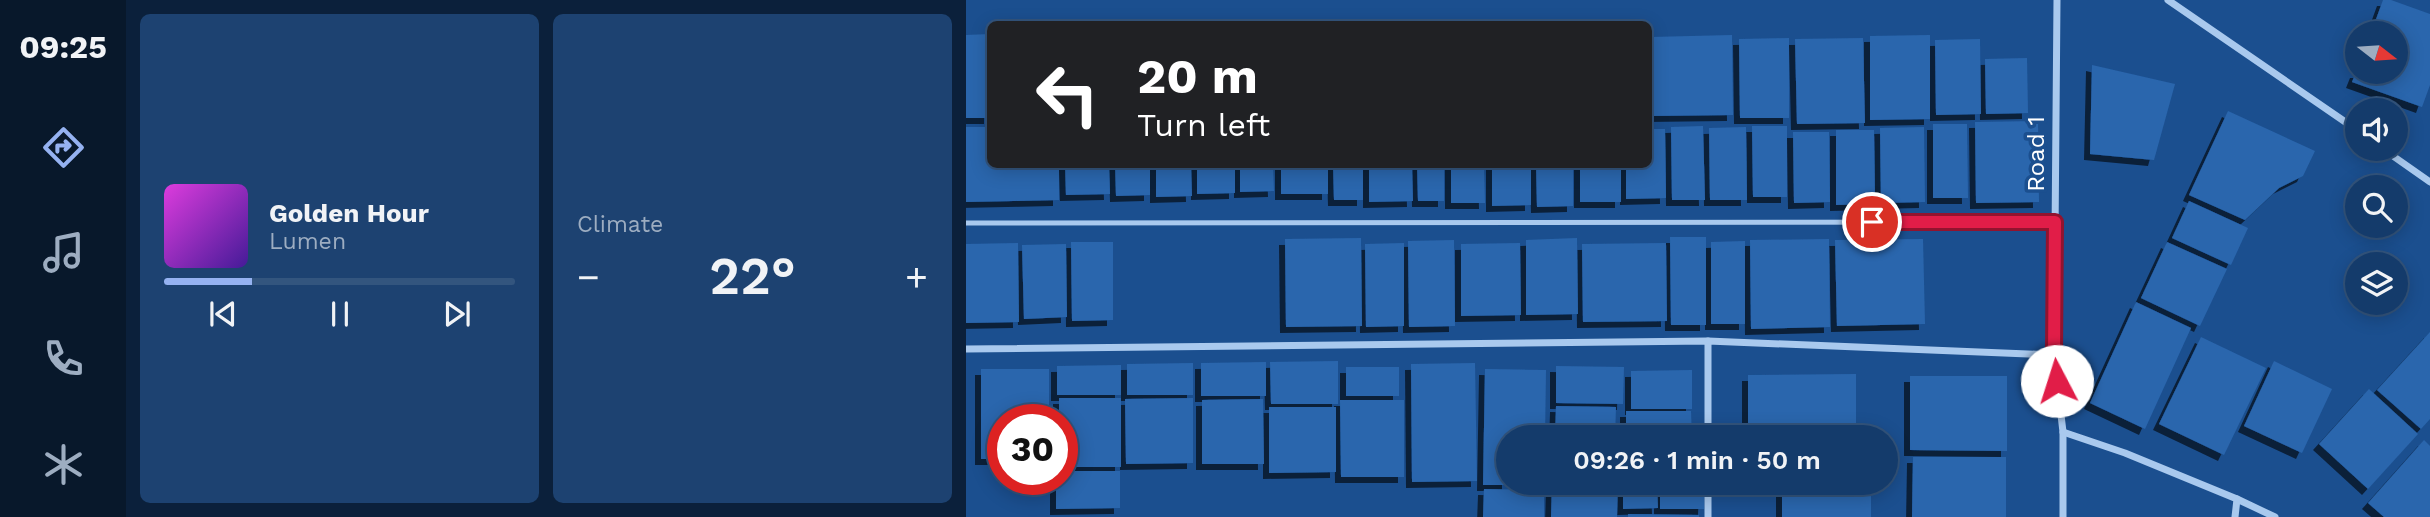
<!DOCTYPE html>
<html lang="en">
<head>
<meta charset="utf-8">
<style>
  body { margin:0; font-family:"Work Sans",sans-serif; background:#1d4271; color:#f1f3f6; height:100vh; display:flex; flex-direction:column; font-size:26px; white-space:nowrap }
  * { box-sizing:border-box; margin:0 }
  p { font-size:23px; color:#9dadc1 }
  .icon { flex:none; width:38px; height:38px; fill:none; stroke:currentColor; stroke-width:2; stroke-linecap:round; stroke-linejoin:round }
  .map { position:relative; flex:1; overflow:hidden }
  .sheet { display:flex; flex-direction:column; gap:14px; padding:14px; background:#0b203b; width:840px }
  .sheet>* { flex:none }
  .banner { position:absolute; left:21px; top:21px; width:665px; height:147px; border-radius:10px; box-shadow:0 4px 18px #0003,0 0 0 2px #33557e; background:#202124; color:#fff; overflow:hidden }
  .needle { width:46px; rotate:107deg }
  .controls { position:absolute; left:1379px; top:21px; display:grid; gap:14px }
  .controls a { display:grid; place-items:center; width:63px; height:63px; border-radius:50%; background:#143b6b; box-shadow:0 4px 18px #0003,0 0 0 2px #33557e; font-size:35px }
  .speed { position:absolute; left:21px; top:404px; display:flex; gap:14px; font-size:35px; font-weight:700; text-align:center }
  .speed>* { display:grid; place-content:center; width:91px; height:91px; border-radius:50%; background:#143b6b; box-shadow:0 4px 18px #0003,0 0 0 2px #33557e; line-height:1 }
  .speed .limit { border:10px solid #d22; background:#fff; color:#111 }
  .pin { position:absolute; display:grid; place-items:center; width:60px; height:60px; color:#fff; margin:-30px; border:4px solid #fff; border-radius:50%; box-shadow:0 2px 7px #0007 }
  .me { position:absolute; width:77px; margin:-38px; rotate:355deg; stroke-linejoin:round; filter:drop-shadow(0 0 5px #0008) }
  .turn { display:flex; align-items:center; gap:24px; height:147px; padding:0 35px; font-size:32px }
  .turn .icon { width:91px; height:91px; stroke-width:2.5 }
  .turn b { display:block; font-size:49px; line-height:60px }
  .big { font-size:52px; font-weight:600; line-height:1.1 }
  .sheet .widget { flex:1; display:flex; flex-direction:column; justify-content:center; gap:10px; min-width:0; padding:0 24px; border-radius:10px; background:#1d4271 }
  .song { display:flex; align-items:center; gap:21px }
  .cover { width:84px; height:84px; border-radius:10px; background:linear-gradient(135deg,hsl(300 70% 55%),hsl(260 70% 35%)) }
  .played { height:7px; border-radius:4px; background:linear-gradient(90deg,#95b2f1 25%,#33557e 25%) }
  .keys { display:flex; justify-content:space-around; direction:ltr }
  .heat { display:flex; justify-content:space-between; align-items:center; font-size:38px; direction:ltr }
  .sheet .tiles { flex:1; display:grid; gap:14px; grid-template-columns:repeat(2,1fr) }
  .trip { position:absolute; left:530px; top:425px; width:402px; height:70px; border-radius:35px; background:#143b6b; box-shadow:0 4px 18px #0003,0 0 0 2px #33557e; font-weight:600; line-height:70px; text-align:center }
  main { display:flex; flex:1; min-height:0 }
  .tab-bar { display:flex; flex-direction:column; width:126px; justify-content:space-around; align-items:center; background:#08182b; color:#9dadc1 }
  .tab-bar .icon { width:49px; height:49px }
  .tab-bar .selected { color:#95b2f1 }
  .tab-bar b { font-size:32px; color:#f1f3f6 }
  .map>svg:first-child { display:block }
</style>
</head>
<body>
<main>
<nav class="tab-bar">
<b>09:25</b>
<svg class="icon selected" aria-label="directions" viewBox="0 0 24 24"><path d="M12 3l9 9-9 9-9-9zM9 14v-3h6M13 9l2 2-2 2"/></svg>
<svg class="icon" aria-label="music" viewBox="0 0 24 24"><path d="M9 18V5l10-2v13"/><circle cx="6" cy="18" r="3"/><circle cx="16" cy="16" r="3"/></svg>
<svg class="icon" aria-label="phone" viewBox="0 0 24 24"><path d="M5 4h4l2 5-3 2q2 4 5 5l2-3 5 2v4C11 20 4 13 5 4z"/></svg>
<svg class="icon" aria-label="climate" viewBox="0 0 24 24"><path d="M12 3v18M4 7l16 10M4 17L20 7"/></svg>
</nav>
<section class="sheet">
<div class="tiles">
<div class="widget">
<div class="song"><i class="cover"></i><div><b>Golden Hour</b><p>Lumen</p></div></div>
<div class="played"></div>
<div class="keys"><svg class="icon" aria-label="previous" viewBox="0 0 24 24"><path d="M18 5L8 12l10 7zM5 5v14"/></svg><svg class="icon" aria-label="pause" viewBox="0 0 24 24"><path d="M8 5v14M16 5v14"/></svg><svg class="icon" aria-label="next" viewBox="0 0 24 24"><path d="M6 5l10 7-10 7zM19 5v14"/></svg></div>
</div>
<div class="widget"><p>Climate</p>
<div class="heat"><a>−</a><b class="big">22°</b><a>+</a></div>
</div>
</div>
</section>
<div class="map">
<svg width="1464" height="517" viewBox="0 0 1464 517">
  <defs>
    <filter id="shadow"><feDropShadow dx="-6" dy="6" stdDeviation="0" flood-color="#0009"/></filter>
  </defs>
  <rect width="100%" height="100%" fill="#1b4f8f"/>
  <g fill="#2a66ad" filter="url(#shadow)">
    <path d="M 1417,0 L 1425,0 L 1464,14 L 1464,85 L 1456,107 L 1386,82 L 1390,72 L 1430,72 L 1430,33 L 1405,33 Z"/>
    <path d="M 24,34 L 24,118 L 0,118 L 0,35 Z"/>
    <path d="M 766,35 L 767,115 L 686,116 L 685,37 Z"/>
    <path d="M 964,35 L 964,119 L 904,120 L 904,36 Z"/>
    <path d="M 823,38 L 823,118 L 774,118 L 773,39 Z"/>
    <path d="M 897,38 L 899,123 L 831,124 L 829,39 Z"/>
    <path d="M 1014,39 L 1015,114 L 970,115 L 969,40 Z"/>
    <path d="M 1061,58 L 1062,113 L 1020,114 L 1019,59 Z"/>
    <path d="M 1126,65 L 1209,84 L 1188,160 L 1124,154 Z"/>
    <path d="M 1262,111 L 1349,151 L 1337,176 L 1313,188 L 1279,220 L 1223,195 Z"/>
    <path d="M 1072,121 L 1073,202 L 1010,203 L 1009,122 Z"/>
    <path d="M 967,124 L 1001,124 L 1002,198 L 967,198 Z"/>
    <path d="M 737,126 L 739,200 L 706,200 L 705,127 Z"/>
    <path d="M 786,126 L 821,126 L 821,197 L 787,197 Z"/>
    <path d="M 0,127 L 24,127 L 24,164 L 93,164 L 93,200 L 0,202 Z"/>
    <path d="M 780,127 L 781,200 L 744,200 L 743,128 Z"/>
    <path d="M 958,127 L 959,202 L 915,203 L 914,128 Z"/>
    <path d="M 682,129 L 699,129 L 700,198 L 660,199 L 660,164 L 682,164 Z"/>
    <path d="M 870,130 L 908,130 L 909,204 L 870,205 Z"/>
    <path d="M 827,132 L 863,132 L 864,202 L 828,203 Z"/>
    <path d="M 99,164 L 143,164 L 144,194 L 100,195 Z"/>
    <path d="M 149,164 L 184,164 L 184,195 L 150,196 Z"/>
    <path d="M 190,164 L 225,164 L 226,196 L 190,197 Z"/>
    <path d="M 231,164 L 269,164 L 269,193 L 231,194 Z"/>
    <path d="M 274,164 L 307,164 L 308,191 L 274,192 Z"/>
    <rect x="315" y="164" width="47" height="30"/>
    <path d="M 367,164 L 397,164 L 397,200 L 368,200 Z"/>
    <path d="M 403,164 L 446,164 L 447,201 L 403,202 Z"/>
    <path d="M 451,164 L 478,164 L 478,201 L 452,201 Z"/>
    <path d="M 485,164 L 518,164 L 519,203 L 485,203 Z"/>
    <path d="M 526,164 L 565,164 L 565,205 L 526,206 Z"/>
    <path d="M 570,164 L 607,164 L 607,206 L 571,207 Z"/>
    <rect x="614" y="164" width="41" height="38"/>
    <path d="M 1223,201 L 1282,228 L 1265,265 L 1206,238 Z"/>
    <path d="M 704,237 L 740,237 L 740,325 L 705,325 Z"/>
    <path d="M 395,238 L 396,326 L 320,327 L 319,239 Z"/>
    <path d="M 611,238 L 612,314 L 560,315 L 560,240 Z"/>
    <path d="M 863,239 L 864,327 L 785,329 L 784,240 Z"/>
    <path d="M 957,239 L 959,324 L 871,326 L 869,240 Z"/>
    <path d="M 488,240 L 489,326 L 443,327 L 442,241 Z"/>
    <path d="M 779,241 L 779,324 L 745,324 L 745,242 Z"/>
    <path d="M 105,242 L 147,242 L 147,320 L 106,321 Z"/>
    <path d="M 1201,242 L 1261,269 L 1234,326 L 1175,298 Z"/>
    <path d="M 52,243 L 53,322 L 0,323 L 0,244 Z"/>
    <path d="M 438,243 L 438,326 L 400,327 L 399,244 Z"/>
    <path d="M 554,243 L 555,315 L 495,316 L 495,244 Z"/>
    <path d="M 700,243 L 701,321 L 617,322 L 616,244 Z"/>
    <path d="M 100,244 L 101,317 L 58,319 L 56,245 Z"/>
    <path d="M 1170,302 L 1225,328 L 1179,429 L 1124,403 Z"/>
    <path d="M 1464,332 L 1464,419 L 1455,429 L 1411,390 Z"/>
    <path d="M 1235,337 L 1300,368 L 1258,455 L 1193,424 Z"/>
    <path d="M 372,361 L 372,404 L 305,404 L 304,362 Z"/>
    <path d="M 1308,361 L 1366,389 L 1336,453 L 1278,426 Z"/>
    <path d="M 300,362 L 300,396 L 235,396 L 235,363 Z"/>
    <path d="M 227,363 L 227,395 L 161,395 L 161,364 Z"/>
    <path d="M 509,363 L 511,481 L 446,482 L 445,364 Z"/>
    <path d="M 155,365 L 155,395 L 91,395 L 91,366 Z"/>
    <path d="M 590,366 L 658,367 L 657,404 L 590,403 Z"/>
    <rect x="380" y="367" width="53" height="29"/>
    <path d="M 15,369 L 83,369 L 83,420 L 37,420 L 37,459 L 15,459 Z"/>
    <path d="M 519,369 L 580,370 L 579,438 L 542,438 L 542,485 L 517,485 Z"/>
    <path d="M 726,370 L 726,409 L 665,409 L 665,371 Z"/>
    <path d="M 890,374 L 890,438 L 782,438 L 782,375 Z"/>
    <path d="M 944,376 L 1041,376 L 1041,451 L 944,450 Z"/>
    <path d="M 1403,389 L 1452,434 L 1402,489 L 1353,444 Z"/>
    <path d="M 93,398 L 155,398 L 155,467 L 96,467 L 96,420 L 93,420 Z"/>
    <path d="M 227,398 L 227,463 L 160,464 L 159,399 Z"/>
    <path d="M 297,399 L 298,464 L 236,464 L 236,400 Z"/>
    <path d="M 374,400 L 438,400 L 438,477 L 375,477 Z"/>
    <path d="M 590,406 L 650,407 L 649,438 L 589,438 Z"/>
    <path d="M 303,407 L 370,407 L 370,472 L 303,473 Z"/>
    <path d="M 660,411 L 725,411 L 726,438 L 660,438 Z"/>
    <path d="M 1458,440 L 1464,446 L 1464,517 L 1418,517 L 1402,503 Z"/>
    <path d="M 947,457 L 1040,457 L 1040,517 L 946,517 Z"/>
    <path d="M 96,471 L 154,471 L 154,508 L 90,509 L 90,480 L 96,480 Z"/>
    <path d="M 586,483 L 652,483 L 651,517 L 585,517 Z"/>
    <path d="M 657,483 L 691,483 L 692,508 L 657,509 Z"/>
    <path d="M 694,483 L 739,483 L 738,509 L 694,509 Z"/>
    <rect x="816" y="483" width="89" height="34"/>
    <path d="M 518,489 L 578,490 L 578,517 L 517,517 Z"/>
    <path d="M 662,514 L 733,515 L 733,517 L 662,517 Z"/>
  </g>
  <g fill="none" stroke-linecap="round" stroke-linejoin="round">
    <path stroke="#a9c9ee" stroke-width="5" d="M 0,223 L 1089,222"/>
    <g stroke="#a9c9ee" stroke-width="7">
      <path d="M 1091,0 L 1088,355 L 1097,432 L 1097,517"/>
      <path d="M 1202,0 L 1391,130"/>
      <path d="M 1417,149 L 1464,182"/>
      <path d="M 0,349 L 742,341 L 1088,355"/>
      <path d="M 1097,432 L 1159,453 L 1271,499 L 1269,517"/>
      <path d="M 742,438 L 742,341"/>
      <path d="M 1271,499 L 1309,517"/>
      <path d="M 742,517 L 742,483"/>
    </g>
  </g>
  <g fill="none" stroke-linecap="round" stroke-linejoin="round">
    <g stroke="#92132f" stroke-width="18">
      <path id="route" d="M 906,222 L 1089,222 L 1088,355 L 1091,381"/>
    </g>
    <use href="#route" stroke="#e11d48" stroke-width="12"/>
  </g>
  <g text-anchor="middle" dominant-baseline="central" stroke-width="7" stroke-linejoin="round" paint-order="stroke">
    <g font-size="24" fill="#fff" stroke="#1b4f8f">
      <text transform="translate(1070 154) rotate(-90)">Road 1</text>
    </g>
  </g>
</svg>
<div class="controls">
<a><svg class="needle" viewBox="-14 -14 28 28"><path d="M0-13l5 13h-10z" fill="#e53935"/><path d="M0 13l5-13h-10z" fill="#9dadc1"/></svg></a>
<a><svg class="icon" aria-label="sound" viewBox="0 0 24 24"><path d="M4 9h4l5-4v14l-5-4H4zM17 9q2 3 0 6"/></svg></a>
<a><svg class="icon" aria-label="search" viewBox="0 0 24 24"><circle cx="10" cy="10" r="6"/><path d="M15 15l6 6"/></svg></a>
<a><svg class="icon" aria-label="layers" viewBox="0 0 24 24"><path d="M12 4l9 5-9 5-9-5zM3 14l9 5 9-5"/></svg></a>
</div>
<div class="speed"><div class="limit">30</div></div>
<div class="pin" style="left:906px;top:222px;background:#d93025"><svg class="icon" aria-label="arrive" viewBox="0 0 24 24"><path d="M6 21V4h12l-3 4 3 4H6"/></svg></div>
<svg class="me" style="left:1091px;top:381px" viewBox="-20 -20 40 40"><circle r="19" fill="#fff"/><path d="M0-13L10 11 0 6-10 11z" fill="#e11d48"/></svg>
<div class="trip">09:26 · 1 min · 50 m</div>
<div class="banner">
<div class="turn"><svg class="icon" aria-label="left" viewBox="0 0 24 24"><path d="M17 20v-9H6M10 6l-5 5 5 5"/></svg><div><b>20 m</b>Turn left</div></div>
</div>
</div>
</main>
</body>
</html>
